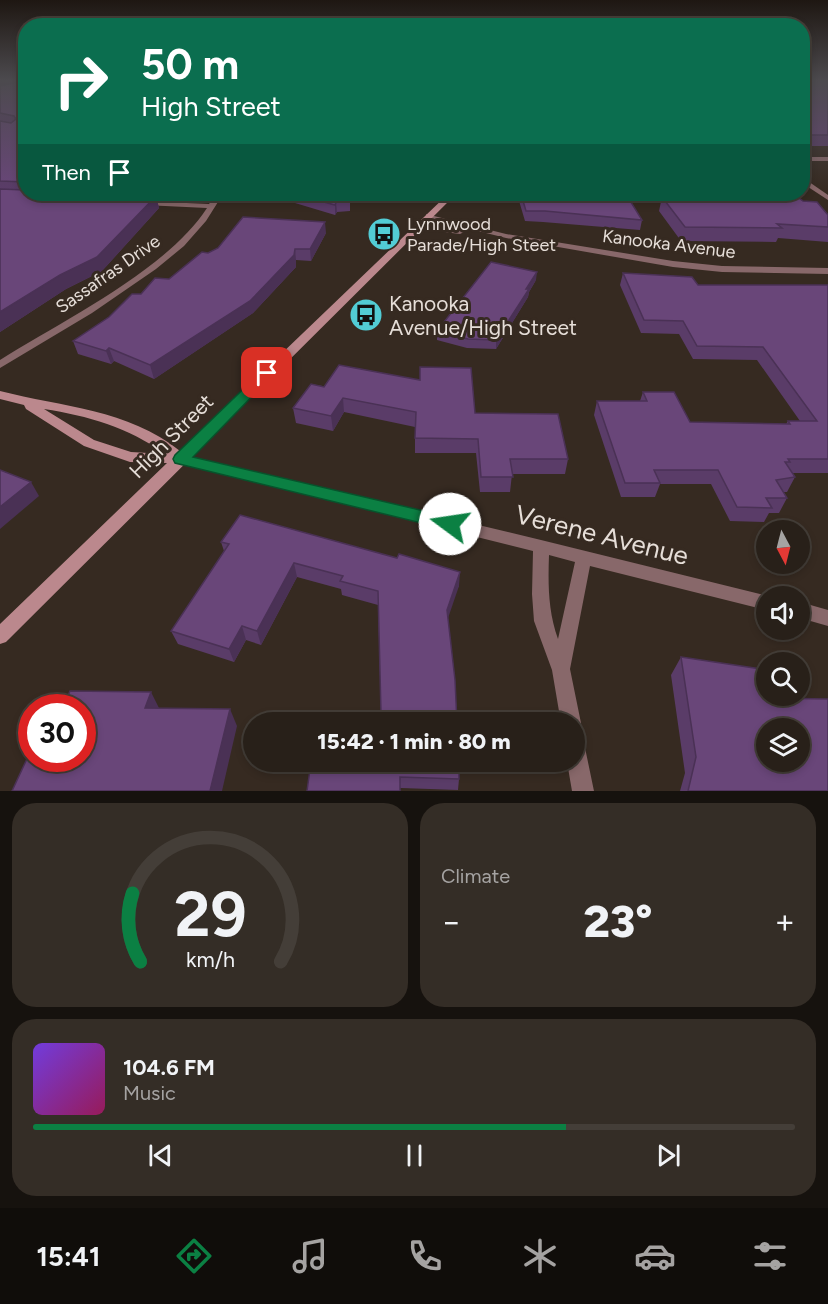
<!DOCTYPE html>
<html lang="en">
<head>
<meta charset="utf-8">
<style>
  body { margin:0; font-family:Figtree,sans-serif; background:#342d26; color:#f1f3f6; height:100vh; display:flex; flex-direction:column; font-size:22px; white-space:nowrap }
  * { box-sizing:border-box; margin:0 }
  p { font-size:20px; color:#a5a3a2 }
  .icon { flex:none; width:33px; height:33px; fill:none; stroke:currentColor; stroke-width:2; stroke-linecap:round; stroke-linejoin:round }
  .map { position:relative; height:791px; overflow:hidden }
  .panel { display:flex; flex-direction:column; gap:12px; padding:12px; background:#16120e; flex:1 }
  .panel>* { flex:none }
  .guide { position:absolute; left:18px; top:18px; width:792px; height:183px; border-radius:24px; box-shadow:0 3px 9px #0003,0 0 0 2px #443e38; background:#0b6e4f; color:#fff; overflow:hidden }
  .needle { width:39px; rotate:173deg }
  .tools { position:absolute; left:756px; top:520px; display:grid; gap:12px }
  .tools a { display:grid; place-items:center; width:54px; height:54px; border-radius:50%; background:#282019; box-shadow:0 3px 9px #0003,0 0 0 2px #443e38; font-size:30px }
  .speed { position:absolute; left:18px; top:694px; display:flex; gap:12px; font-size:30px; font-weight:700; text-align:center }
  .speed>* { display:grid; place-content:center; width:78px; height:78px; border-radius:50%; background:#282019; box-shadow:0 3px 9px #0003,0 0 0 2px #443e38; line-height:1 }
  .speed .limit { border:9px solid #d22; background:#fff; color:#111 }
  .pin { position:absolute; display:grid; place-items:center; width:51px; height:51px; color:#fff; margin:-26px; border-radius:12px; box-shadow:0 3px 9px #0006 }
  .me { position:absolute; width:66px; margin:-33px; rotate:284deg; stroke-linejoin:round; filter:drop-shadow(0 0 4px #0008) }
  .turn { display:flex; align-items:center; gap:21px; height:126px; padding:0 24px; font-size:27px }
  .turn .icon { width:78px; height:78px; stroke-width:2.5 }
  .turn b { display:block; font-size:42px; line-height:51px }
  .then { display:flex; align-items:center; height:57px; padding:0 24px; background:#0003; gap:12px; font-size:22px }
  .big { font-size:45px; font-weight:800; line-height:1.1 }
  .panel .card { flex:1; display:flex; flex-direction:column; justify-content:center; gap:9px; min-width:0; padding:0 21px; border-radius:24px; background:#342d26 }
  .panel .dial { align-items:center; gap:0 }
  .dial svg { height:156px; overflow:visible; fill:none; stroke:#443e38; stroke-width:7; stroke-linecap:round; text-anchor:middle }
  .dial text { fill:#f1f3f6; stroke:none }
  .song { display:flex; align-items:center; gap:18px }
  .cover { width:72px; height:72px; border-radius:9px; background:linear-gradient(135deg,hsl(260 70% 55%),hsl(330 70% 35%)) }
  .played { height:6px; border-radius:3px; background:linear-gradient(90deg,#0b8043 70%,#443e38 70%) }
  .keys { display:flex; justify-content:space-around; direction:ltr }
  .heat { display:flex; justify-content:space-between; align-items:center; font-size:33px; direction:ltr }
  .panel .tiles { flex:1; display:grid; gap:12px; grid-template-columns:1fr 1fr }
  .card:last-child { grid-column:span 2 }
  .trip { position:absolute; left:243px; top:712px; width:342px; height:60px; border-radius:30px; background:#282019; box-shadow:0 3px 9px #0003,0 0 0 2px #443e38; font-weight:800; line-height:60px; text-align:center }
  .tab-bar { display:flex; height:96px; justify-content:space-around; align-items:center; background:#100d0a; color:#a5a3a2 }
  .tab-bar .icon { width:42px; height:42px }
  .tab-bar .selected { color:#0b8043 }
  .tab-bar b { font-size:27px; color:#f1f3f6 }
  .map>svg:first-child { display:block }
</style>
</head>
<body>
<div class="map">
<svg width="828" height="791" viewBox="0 0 828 791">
  <rect width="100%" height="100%" fill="#362a21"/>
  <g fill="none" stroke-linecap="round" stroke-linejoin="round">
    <g fill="#88686a" fill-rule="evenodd">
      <rect x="802" y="157" width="26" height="4"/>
      <path d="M 802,177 L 828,195 L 828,200 L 802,183 Z"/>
      <path d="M 216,194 L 223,194 L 206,221 L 184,246 L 156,269 L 92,313 L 0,368 L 0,360 C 62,321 167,270 207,208 L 144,205 L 140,203 L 141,201 L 209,204 Z"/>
      <path d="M 426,214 L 506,234 L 673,261 L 722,266 L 828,268 L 828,274 L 722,272 L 673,267 L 506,238 L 426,218 Z"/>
      <path d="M 415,225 L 460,230 L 464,232 L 460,234 L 418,229 L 415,229 Z"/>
      <path d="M 181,454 L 541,540 L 772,597 L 766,597 L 766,610 L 590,566 L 570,669 L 581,723 L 578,730 L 574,731 L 574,723 L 561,723 L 552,670 L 534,621 L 532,594 L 533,551 L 176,462 L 174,459 L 176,456 ZM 549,555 L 575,562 L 558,639 C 548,611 548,584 549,555 Z"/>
      <path d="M 800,602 L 828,610 L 828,626 L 800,618 Z"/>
      <path d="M 574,733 L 581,736 L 584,743 L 594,791 L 572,791 L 567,762 L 574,762 Z"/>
    </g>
    <path fill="#bb888d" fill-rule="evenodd" d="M 448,194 L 456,194 L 6,642 L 0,644 L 0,624 L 167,463 L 130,462 L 84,446 L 26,409 L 24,405 L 0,399 L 0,391 C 62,407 128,409 180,451 ZM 44,409 C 88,416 128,427 165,454 L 131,452 L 94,440 Z"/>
  </g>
  <g fill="#5a3c68">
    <path d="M 0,80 L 26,80 L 26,194 L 173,194 L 167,200 L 157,200 L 159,208 L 102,271 L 66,289 L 0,332 Z"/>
    <rect x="802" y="80" width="26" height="66"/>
    <path d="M 265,194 L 350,194 L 350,211 L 337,212 L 335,215 Z"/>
    <path d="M 517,194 L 626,194 L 642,220 L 640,230 L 543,222 L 525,221 Z"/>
    <path d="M 709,194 L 794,194 L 803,201 L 828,215 L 828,242 L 778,238 L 776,242 L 681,241 L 659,211 L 662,197 L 713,198 Z"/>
    <path d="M 326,233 L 311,261 L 296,260 L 296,267 L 253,313 L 154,379 L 114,361 L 111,364 L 78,354 L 73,341 L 109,317 L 141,294 L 169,279 Z"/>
    <path d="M 623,273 L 698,285 L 828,285 L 828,473 L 792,473 L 795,477 L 787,492 L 783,492 L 787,498 L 779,513 L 769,513 L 764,522 L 730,521 L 711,484 L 660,484 L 655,497 L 621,497 L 594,415 L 597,401 L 640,401 L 643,392 L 690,422 L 786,424 L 788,421 L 800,421 L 757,360 L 693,359 L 679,334 L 641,333 L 620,285 Z"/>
    <path d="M 536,280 L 529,292 L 528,297 L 496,349 L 467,348 L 437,340 L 437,331 Z"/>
    <path d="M 311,384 L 475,413 L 568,459 L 565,474 L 512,474 L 510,492 L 480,492 L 476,453 L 415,453 L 415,427 L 344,412 L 333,431 L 296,423 L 293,408 Z"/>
    <path d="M 221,542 L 459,586 L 381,713 L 378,605 L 342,595 L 341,589 L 297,577 L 261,645 L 246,640 L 234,662 L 178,644 L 171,631 L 224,551 Z"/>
    <path d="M 681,657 L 769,698 L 828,791 L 680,791 L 685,773 L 671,675 Z"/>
    <path d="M 311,762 L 459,779 L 458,790 L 401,788 Z"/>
  </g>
  <g fill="#4a3155">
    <path d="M 3,80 L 24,80 L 26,84 L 0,90 L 0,81 Z"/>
    <path d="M 165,194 L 173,194 L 167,200 Z"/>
    <path d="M 156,196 L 159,208 L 102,271 L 66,289 L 0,332 L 0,312 L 60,275 Z"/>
    <path d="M 336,202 L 337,212 L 335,215 L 335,205 Z"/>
    <path d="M 325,222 L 326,233 L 311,261 L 310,249 Z"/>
    <path d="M 295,249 L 296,260 L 296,267 L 253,313 L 154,379 L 150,365 Z"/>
    <path d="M 537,272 L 536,280 L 529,292 L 528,297 L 496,349 L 496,340 Z"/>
    <path d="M 109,348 L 114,361 L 111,364 L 106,351 Z"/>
    <path d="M 343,398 L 344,412 L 333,431 L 331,416 Z"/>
    <path d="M 31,482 L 39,496 L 0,529 L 0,507 Z"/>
    <path d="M 294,563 L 297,577 L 261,645 L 257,631 Z"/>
    <path d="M 460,572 L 459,586 L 446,624 L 447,610 Z"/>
    <path d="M 242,626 L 246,640 L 234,662 L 229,649 Z"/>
    <path d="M 151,692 L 160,710 L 145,708 Z"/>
    <path d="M 230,709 L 237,726 L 222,791 L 210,791 Z"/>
  </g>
  <g fill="#694679" stroke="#4a3155" stroke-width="1.5" fill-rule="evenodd">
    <path d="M 24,80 L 26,80 L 26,182 L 0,181 L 0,121 L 11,123 L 16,119 L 14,116 L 0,113 L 0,86 L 23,81 Z"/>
    <rect x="802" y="80" width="26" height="55"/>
    <path d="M 0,189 L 26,190 L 26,194 L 108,194 L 156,196 L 97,257 L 60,275 L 0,312 Z"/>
    <path d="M 295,194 L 349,194 L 349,202 L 336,202 L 335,205 Z"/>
    <path d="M 521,194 L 626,194 L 642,220 L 545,211 L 526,211 Z"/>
    <path d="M 721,194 L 794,194 L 803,201 L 817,202 L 828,215 L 828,227 L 777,224 L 782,228 L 685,227 L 662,197 L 725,198 Z"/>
    <path d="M 243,217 L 325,222 L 310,249 L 295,249 L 294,255 L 250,301 L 150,365 L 109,348 L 106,351 L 73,341 L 109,317 L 132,294 L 141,294 L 155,278 L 169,279 L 202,252 L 208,253 L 218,248 Z"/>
    <path d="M 491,262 L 537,272 L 526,289 L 529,289 L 496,340 L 468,339 L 437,331 Z"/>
    <path d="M 623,273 L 692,277 L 698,285 L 828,285 L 828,459 L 788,459 L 790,462 L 785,462 L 795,477 L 776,480 L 787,498 L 766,498 L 772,508 L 737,507 L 718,470 L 654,470 L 660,483 L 625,483 L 597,401 L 647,401 L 643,392 L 674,392 L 690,422 L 790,424 L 788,421 L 817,421 L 763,347 L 697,346 L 683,321 L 644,320 Z"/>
    <path d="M 339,365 L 420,380 L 420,367 L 471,368 L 475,413 L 558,414 L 568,459 L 510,459 L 513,477 L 481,477 L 478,439 L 415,438 L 416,412 L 343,398 L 331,416 L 293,408 L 311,384 L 324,387 Z"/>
    <path d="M 0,470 L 31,482 L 0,507 Z"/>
    <path d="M 240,515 L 397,558 L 399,554 L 460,572 L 447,610 L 455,680 L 457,723 L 317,723 L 318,712 L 381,713 L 378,591 L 340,581 L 343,576 L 294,563 L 257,631 L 242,626 L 229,649 L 171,631 L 229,544 L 221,542 Z"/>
    <path d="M 681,657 L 761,669 L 766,689 L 766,696 L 768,696 L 769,698 L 828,699 L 828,791 L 688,791 L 696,757 ZM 766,729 L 800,729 L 800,762 L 766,762 Z"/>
    <path d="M 70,691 L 151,692 L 145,708 L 230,709 L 210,791 L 12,791 L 32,748 L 32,759 L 82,759 L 82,708 L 58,708 L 61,703 L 65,703 Z"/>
    <path d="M 311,762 L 459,762 L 459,779 L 400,777 L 400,791 L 307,791 Z"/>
  </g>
  <linearGradient id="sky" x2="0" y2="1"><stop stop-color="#1e1712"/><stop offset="0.42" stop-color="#4c4a4e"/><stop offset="1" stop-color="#4c4a4e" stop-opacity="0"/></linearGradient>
  <rect width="828" height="191" fill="url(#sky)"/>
  <path fill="#0b8043" stroke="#07532c" stroke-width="1.5" d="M 267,369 L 272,370 L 272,376 L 193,457 L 450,517 L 456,519 L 459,524 L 456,528 L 450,530 L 175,463 L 173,459 L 175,455 L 263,370 Z"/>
  <defs>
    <g id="bus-disc" transform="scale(1.725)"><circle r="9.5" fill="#52ccd5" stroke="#362a21"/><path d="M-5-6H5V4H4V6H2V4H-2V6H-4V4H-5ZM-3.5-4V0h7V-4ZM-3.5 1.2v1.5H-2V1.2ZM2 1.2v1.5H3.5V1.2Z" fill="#111"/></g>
  </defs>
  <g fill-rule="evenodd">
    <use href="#bus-disc" x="384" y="234"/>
    <use href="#bus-disc" x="366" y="315"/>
  </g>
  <g text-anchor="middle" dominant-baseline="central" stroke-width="6" stroke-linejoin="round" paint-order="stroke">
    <g font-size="18" fill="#e6ded8" stroke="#362a21" text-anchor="start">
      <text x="407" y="224">Lynnwood<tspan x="407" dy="21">Parade/High Steet</tspan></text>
    </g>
    <g font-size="18" fill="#e6ded8" stroke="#362a21">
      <text transform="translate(669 244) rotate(7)">Kanooka Avenue</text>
      <text transform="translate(108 274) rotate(-35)">Sassafras Drive</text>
    </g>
    <g font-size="21" fill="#e6ded8" stroke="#362a21" text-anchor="start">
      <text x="389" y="303">Kanooka<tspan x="389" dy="24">Avenue/High Street</tspan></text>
    </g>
    <g font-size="21" fill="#e6ded8" stroke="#362a21">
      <text transform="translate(171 436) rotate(-45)">High Street</text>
    </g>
    <g font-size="26" fill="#e6ded8" stroke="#362a21">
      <text transform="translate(602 535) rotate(14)">Verene Avenue</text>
    </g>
  </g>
</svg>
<div class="tools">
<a><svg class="needle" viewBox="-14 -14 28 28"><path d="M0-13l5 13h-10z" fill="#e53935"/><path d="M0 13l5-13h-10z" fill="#a5a3a2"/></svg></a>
<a><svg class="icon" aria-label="sound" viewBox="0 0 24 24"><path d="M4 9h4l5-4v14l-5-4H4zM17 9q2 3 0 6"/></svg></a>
<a><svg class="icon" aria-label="search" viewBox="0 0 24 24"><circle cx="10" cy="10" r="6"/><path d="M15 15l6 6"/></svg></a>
<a><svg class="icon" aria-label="layers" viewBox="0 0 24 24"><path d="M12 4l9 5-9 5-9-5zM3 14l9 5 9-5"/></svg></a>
</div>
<div class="speed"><div class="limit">30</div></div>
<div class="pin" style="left:267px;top:373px;background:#d93025"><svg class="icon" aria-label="arrive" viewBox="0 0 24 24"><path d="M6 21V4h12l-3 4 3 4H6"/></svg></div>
<svg class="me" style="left:450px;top:524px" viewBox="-20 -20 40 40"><circle r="19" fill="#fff"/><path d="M0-13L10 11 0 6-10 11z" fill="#0b8043"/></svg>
<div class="trip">15:42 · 1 min · 80 m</div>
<div class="guide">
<div class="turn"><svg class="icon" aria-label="right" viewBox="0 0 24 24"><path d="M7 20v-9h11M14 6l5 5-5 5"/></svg><div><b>50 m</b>High Street</div></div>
<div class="then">Then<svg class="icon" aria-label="arrive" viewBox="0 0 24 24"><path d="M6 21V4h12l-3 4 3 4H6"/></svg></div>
</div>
</div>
<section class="panel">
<div class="tiles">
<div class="card dial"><svg viewBox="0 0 100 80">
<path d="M14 69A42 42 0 1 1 86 69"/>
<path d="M14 69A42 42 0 0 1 10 34" stroke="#0b8043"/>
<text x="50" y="56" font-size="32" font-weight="700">29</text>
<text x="50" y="72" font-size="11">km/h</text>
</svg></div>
<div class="card"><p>Climate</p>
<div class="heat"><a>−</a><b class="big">23°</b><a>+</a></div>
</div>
<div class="card">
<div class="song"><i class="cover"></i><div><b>104.6 FM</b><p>Music</p></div></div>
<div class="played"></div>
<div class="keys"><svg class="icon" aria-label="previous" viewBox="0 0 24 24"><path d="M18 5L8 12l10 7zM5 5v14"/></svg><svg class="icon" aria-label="pause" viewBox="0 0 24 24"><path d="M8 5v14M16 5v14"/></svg><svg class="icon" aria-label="next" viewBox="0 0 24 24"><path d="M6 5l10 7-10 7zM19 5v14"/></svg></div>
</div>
</div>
</section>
<nav class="tab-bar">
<b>15:41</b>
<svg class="icon selected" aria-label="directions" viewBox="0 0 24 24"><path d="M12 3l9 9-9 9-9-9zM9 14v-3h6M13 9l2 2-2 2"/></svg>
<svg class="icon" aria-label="music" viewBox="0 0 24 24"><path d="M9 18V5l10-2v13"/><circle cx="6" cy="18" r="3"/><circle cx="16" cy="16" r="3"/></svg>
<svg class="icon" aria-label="phone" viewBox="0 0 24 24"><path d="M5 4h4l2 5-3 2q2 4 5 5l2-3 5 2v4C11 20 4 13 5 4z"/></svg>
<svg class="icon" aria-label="climate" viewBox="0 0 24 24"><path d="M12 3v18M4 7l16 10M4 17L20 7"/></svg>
<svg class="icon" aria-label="car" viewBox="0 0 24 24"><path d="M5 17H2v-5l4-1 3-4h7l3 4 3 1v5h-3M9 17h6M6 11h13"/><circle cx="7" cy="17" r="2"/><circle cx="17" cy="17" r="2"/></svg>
<svg class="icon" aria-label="filters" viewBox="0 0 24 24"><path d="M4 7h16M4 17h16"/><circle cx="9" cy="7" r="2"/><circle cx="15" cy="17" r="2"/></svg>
</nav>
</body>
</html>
